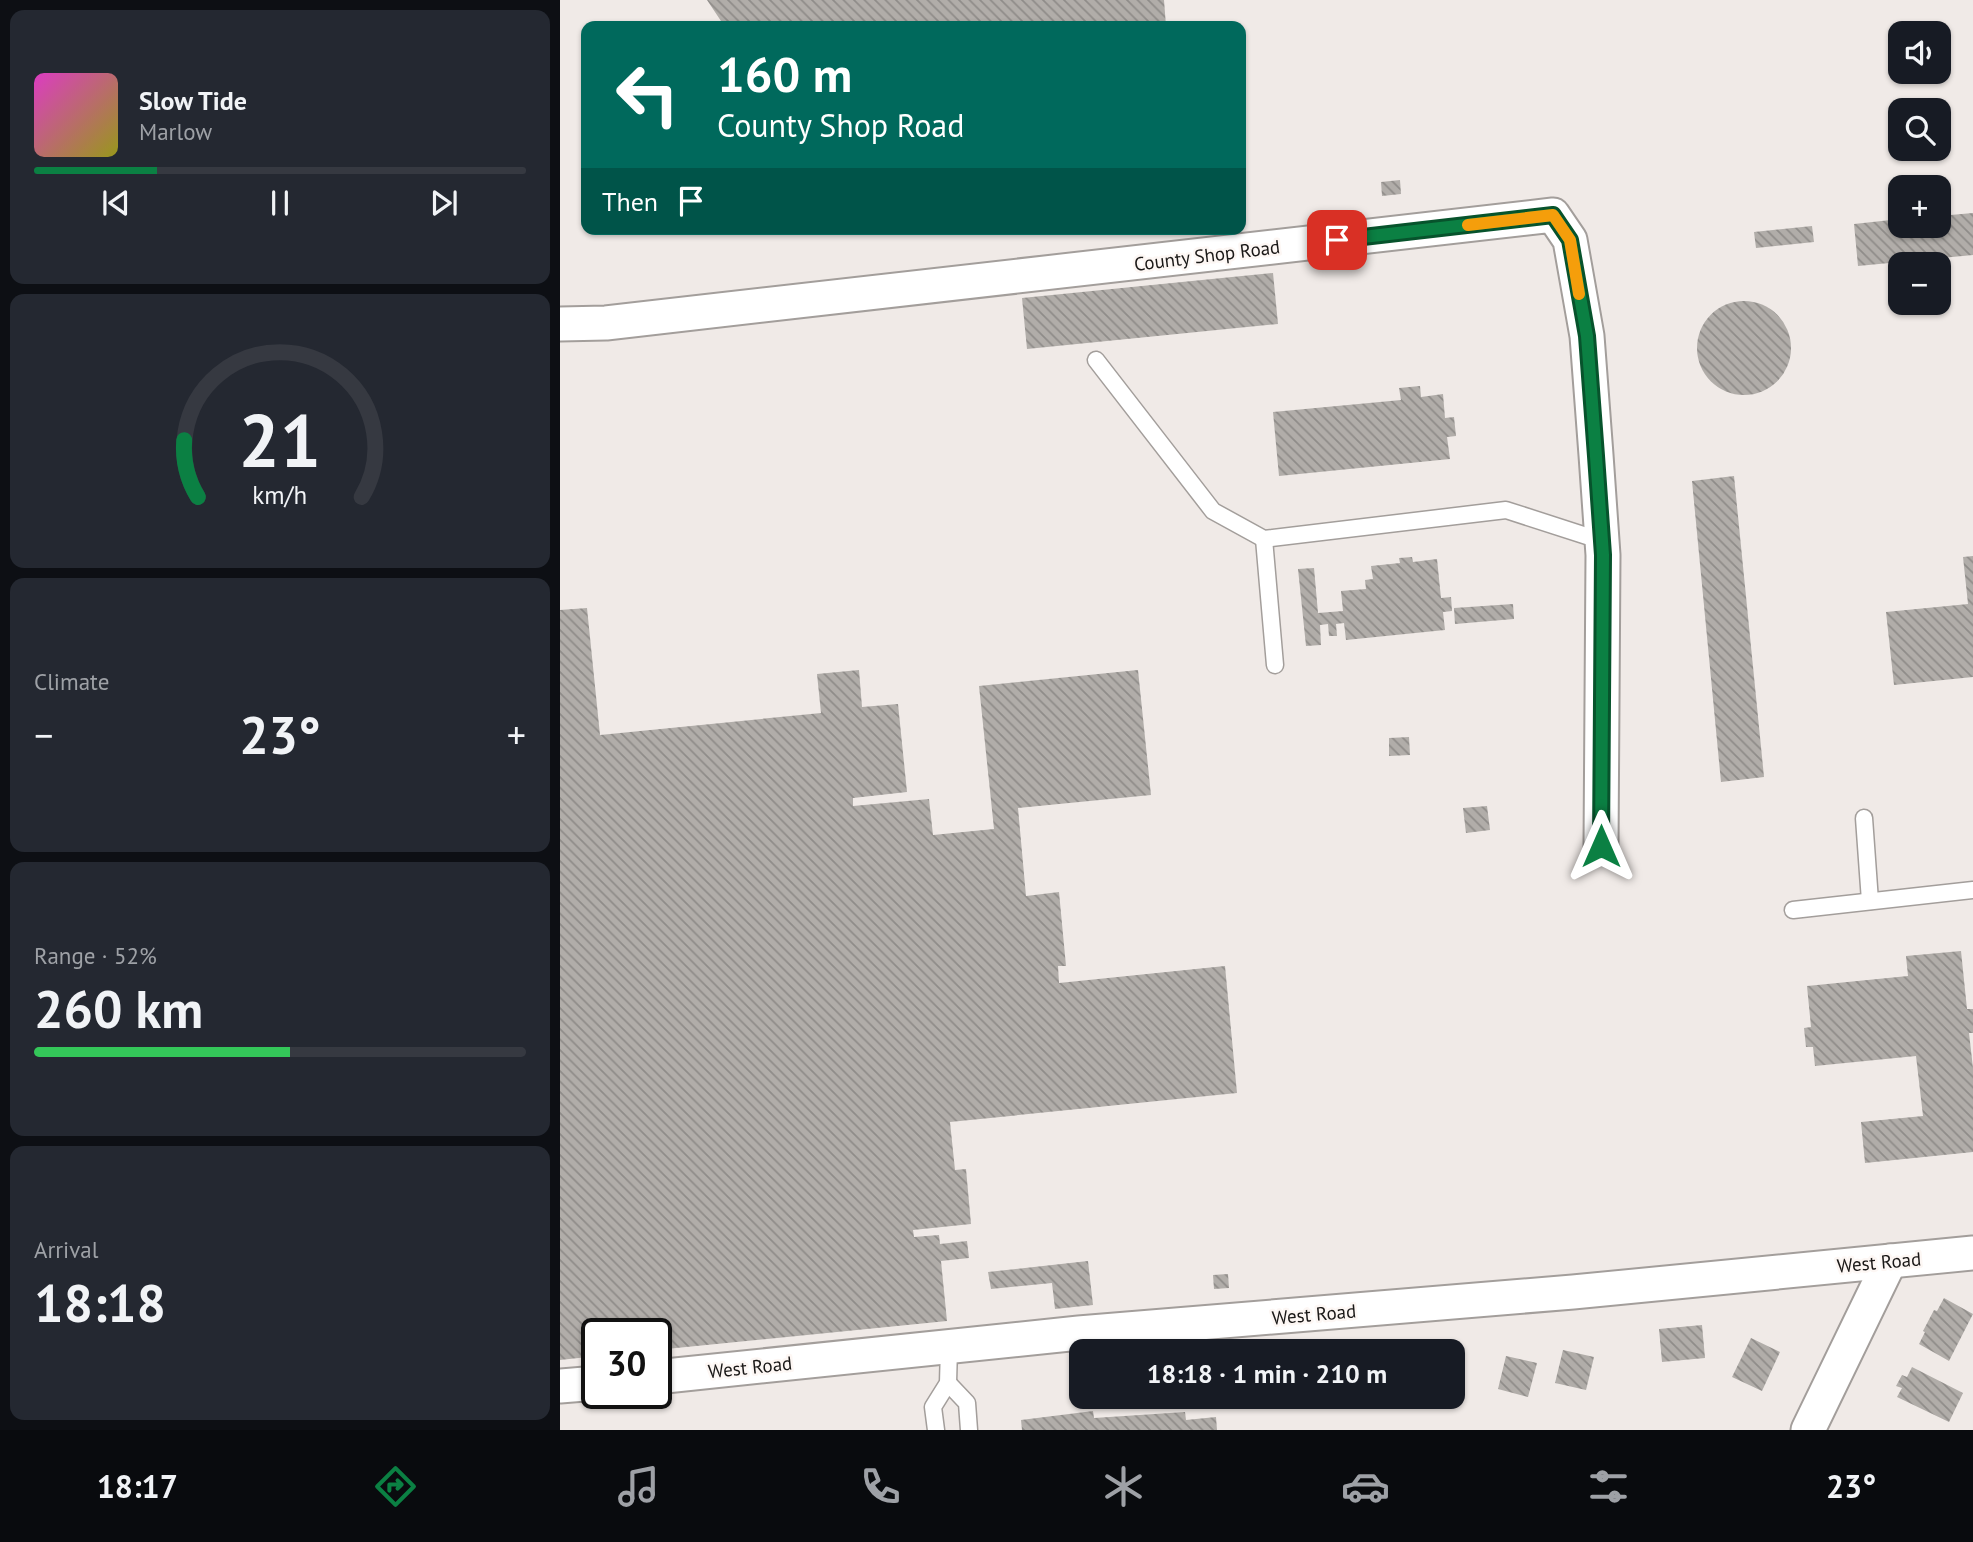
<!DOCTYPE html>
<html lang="en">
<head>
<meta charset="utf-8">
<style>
  body { margin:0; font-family:"PT Sans",sans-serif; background:#242831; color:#f1f3f6; height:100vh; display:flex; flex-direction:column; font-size:26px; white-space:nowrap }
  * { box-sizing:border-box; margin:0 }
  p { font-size:23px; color:#9ea1a6 }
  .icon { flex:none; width:38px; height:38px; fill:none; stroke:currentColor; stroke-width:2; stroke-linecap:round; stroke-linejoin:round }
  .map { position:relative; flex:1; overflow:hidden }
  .sheet { display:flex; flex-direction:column; gap:10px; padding:10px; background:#0d0f14; width:560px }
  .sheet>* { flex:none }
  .guide { position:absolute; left:21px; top:21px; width:665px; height:214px; border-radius:14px; box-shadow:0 2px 5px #0004; background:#00695c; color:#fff; overflow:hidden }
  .tools { position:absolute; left:1328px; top:21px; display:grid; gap:14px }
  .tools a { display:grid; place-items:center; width:63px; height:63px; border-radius:14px; background:#171b24; box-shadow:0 2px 5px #0004; font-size:35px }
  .speed { position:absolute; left:21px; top:1318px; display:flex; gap:14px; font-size:35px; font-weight:700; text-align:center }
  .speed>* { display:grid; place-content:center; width:91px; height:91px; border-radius:50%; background:#171b24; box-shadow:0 2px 5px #0004; line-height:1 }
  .speed .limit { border:4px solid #111; border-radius:10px; background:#fff; color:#111 }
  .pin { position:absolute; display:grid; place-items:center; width:60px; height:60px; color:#fff; margin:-30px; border-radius:14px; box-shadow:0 4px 10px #0006 }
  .me { position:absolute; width:77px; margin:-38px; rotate:0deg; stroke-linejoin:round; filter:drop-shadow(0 0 5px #0008) }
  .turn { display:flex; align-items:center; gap:24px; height:147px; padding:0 21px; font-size:32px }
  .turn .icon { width:91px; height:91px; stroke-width:2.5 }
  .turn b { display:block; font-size:49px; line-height:60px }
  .then { display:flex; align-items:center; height:66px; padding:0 21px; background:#0003; gap:14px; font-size:26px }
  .big { font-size:52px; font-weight:700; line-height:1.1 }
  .sheet .widget { flex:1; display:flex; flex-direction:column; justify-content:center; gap:10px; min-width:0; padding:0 24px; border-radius:14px; background:#242831 }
  .sheet .dial { align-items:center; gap:0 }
  .dial svg { height:182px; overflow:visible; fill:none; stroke:#363941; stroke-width:7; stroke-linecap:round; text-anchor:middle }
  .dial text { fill:#f1f3f6; stroke:none }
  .song { display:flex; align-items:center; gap:21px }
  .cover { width:84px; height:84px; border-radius:10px; background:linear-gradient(135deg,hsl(310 70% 55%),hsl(60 70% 35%)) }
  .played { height:7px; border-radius:4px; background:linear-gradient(90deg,#0b8043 25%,#363941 25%) }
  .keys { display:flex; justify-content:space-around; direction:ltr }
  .heat { display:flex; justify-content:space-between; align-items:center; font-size:38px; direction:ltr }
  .charge { height:10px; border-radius:5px; background:linear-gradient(90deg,#34c759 52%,#363941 0) }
  .trip { position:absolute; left:509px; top:1339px; width:396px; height:70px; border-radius:14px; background:#171b24; box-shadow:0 2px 5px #0004; font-weight:700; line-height:70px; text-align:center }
  .menu { display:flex; height:112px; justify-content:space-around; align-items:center; background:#090b0e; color:#9ea1a6 }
  .menu .icon { width:49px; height:49px }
  .menu .current { color:#0b8043 }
  .menu b { font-size:32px; color:#f1f3f6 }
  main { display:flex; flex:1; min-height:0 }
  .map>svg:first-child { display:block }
</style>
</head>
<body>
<main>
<section class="sheet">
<div class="widget">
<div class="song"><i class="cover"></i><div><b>Slow Tide</b><p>Marlow</p></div></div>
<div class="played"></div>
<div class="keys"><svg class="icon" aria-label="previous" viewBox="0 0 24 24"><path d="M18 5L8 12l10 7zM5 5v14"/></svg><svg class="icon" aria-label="pause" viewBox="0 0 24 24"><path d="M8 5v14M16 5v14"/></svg><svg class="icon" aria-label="next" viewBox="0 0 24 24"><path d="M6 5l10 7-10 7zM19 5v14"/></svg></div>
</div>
<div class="widget dial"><svg viewBox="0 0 100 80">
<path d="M14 69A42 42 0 1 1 86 69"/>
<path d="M14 69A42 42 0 0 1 8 44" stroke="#0b8043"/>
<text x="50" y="56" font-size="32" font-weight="700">21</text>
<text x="50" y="72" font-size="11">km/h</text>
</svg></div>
<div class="widget"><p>Climate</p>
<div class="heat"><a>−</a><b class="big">23°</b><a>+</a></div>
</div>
<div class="widget"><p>Range · 52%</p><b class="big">260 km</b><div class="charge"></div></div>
<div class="widget"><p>Arrival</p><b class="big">18:18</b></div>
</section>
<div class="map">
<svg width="1413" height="1430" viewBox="0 0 1413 1430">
  <defs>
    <pattern id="building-back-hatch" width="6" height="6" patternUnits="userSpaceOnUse" patternTransform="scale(1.75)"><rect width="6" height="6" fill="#b1ada9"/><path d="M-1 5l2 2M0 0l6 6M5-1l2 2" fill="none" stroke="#8f8c89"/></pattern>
  </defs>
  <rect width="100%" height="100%" fill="#f0eae7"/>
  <g fill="url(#building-back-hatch)">
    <path d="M 147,0 L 604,0 L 606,26 L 154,26 L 161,21 Z"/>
    <path d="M 840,180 L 841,194 L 822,196 L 821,182 Z"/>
    <path d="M 1413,213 L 1413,255 L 1298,266 L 1294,224 L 1340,219 L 1340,226 L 1379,226 L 1379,216 Z"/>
    <path d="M 1252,226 L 1254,242 L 1196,248 L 1194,232 Z"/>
    <path d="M 713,273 L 718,324 L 467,349 L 462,298 Z"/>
    <circle cx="1184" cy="348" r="47"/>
    <path d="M 860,386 L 861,397 L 883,394 L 885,418 L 894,417 L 896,436 L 887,437 L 890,459 L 719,476 L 713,412 L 841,400 L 839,388 Z"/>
    <path d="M 1174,476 L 1204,777 L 1161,782 L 1132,481 Z"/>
    <path d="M 1413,556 L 1413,677 L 1334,685 L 1326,612 L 1408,604 L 1403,557 Z"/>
    <path d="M 852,557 L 853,562 L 877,559 L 881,598 L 891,597 L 892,611 L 883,612 L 885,630 L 786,640 L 784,623 L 776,624 L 777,636 L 769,636 L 768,624 L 760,625 L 761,645 L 746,646 L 738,569 L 754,568 L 758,613 L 783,611 L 781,591 L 806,589 L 805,580 L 813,579 L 811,566 L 840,563 L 839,558 Z"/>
    <path d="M 953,604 L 954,619 L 895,624 L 894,608 Z"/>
    <path d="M 27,608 L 40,735 L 261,713 L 257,674 L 299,670 L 302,707 L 338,704 L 347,792 L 293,798 L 293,806 L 369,799 L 373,835 L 434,829 L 419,686 L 578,670 L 591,795 L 458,808 L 466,896 L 499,892 L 506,966 L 498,966 L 499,983 L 665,966 L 677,1093 L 390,1122 L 395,1170 L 406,1169 L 411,1224 L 353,1230 L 354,1237 L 379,1235 L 380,1244 L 407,1241 L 409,1258 L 381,1261 L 387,1321 L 96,1350 L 96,1334 L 37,1334 L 37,1356 L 0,1360 L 0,610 Z"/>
    <path d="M 849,737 L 850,755 L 829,756 L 829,738 Z"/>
    <path d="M 927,806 L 930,830 L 906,833 L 903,808 Z"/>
    <path d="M 1401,951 L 1407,1009 L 1413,1009 L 1413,1033 L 1409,1033 L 1413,1068 L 1413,1152 L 1305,1163 L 1301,1122 L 1363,1116 L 1356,1056 L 1255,1066 L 1253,1047 L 1246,1047 L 1244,1028 L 1251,1027 L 1247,986 L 1348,976 L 1346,956 Z"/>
    <path d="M 528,1261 L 533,1305 L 495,1309 L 492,1283 L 431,1289 L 428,1272 Z"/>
    <path d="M 668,1274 L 669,1288 L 654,1289 L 653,1275 Z"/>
    <path d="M 1384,1298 L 1413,1314 L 1389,1361 L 1359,1344 L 1365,1332 L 1363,1331 L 1374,1310 L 1377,1311 Z"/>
    <path d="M 1142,1325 L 1145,1358 L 1102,1362 L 1099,1329 Z"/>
    <path d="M 1191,1338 L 1220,1352 L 1202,1391 L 1172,1377 Z"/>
    <path d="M 1003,1350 L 1034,1357 L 1026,1390 L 995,1383 Z"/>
    <path d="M 946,1356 L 977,1363 L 968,1397 L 938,1389 Z"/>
    <path d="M 1352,1367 L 1403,1393 L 1389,1422 L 1337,1397 L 1342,1388 L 1336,1386 L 1342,1375 L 1347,1377 Z"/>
    <path d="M 533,1411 L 534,1418 L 625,1412 L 626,1420 L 656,1417 L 657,1430 L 462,1430 L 461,1420 Z"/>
  </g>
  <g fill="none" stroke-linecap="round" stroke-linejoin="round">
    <g stroke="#a39e9b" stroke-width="19">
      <g id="lane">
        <path d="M 536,360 L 653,511 L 704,539 L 946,510 L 1042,541"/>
        <path d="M 704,539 L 715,665"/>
        <path d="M 1304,818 L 1310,901"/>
        <path d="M 1233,910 L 1413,890"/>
        <path d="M 388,1383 L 407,1403 L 409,1430"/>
        <path d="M 376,1430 L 373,1407 L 388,1383 L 389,1347"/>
      </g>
    </g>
    <g stroke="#a39e9b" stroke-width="37">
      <g id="street">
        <path d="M 0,324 L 46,323 L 993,215 L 1010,240 L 1027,336 L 1036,455 L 1043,555 L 1041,846"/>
        <path d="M 96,1377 L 519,1333 L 1013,1292 L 1413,1253"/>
        <path d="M 0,1386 L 37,1383"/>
        <path d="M 1248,1430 L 1330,1261"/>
      </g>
    </g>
    <use href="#lane" stroke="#fff" stroke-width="16"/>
    <use href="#street" stroke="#fff" stroke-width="33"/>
  </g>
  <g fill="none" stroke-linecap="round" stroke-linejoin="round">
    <g stroke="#07532c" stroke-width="18">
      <path id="route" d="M 777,240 L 993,215 L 1010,240 L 1027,336 L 1036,456 L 1043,555 L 1041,846"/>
    </g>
    <use href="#route" stroke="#0b8043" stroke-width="12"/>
    <path stroke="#f59e0b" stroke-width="12" d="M 908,225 L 993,215 L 1010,240 L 1019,294"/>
  </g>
  <g text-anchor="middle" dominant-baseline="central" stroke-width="5" stroke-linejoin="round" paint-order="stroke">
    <g font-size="19" fill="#1a1817" stroke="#fdf7f4">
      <text transform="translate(647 255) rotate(-7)">County Shop Road</text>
      <text transform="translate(1319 1262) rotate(-5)">West Road</text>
      <text transform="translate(754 1314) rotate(-5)">West Road</text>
      <text transform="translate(190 1367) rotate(-6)">West Road</text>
    </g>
  </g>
</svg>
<div class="tools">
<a><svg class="icon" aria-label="sound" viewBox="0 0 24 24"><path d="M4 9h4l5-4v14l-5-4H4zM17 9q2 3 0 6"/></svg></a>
<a><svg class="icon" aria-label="search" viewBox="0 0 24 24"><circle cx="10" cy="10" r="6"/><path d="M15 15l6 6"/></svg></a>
<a>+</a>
<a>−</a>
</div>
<div class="speed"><div class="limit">30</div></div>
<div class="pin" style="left:777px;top:240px;background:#d93025"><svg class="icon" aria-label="arrive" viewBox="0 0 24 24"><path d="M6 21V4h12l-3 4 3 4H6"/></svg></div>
<svg class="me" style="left:1041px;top:846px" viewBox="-20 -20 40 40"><path d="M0-17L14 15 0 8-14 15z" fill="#0b8043" stroke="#fff" stroke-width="4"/></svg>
<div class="trip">18:18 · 1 min · 210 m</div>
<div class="guide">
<div class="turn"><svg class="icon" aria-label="left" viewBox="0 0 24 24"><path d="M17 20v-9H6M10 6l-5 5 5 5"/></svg><div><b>160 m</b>County Shop Road</div></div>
<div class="then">Then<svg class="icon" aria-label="arrive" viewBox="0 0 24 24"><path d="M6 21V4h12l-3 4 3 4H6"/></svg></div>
</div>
</div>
</main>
<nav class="menu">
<b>18:17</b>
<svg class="icon current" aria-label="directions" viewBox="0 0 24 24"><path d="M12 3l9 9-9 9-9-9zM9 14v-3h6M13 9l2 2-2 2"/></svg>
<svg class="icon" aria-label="music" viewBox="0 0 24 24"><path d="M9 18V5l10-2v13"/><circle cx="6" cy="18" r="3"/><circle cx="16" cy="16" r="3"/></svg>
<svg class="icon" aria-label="phone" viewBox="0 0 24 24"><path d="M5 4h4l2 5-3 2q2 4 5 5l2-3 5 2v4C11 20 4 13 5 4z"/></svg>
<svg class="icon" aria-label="climate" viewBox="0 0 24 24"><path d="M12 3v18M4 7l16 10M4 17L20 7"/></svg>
<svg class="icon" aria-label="car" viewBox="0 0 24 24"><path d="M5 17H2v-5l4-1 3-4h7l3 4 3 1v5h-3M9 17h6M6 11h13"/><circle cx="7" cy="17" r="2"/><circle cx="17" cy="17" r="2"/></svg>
<svg class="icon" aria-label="filters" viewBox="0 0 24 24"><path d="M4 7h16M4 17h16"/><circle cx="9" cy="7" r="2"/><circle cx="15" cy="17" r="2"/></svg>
<b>23°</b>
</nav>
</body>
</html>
